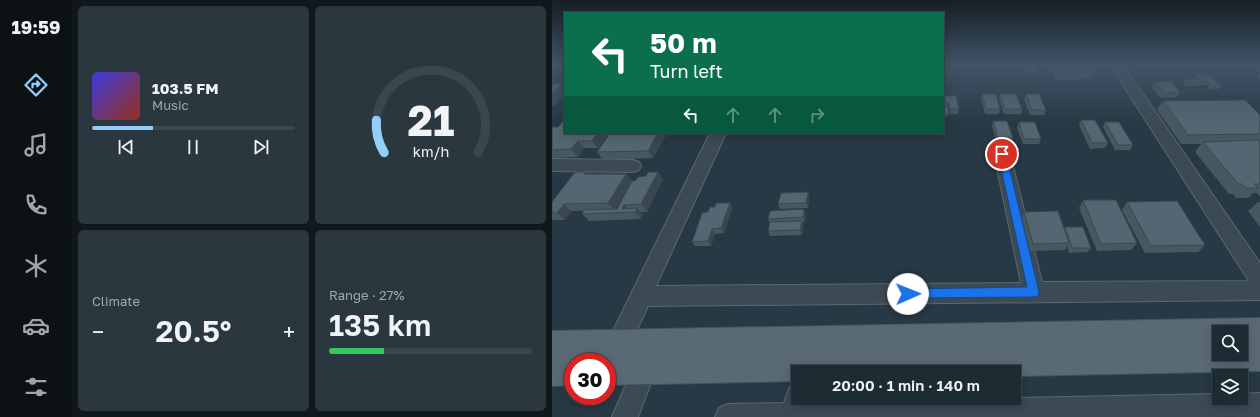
<!DOCTYPE html>
<html lang="en">
<head>
<meta charset="utf-8">
<style>
  body { margin:0; font-family:"Golos Text",sans-serif; background:#2a373f; color:#f1f3f6; height:100vh; display:flex; flex-direction:column; font-size:15px; white-space:nowrap }
  * { box-sizing:border-box; margin:0 }
  p { font-size:13px; color:#a0a7ac }
  .icon { flex:none; width:22px; height:22px; fill:none; stroke:currentColor; stroke-width:2; stroke-linecap:round; stroke-linejoin:round }
  .map { position:relative; flex:1; overflow:hidden }
  .sheet { display:flex; flex-direction:column; gap:6px; padding:6px; background:#10181c; width:480px }
  .sheet>* { flex:none }
  .top-card { position:absolute; left:12px; top:12px; width:380px; height:122px; border-radius:0px; box-shadow:0 2px 10px #0003,0 0 0 1px #3b474e; background:#0b6e4f; color:#fff; overflow:hidden }
  .fabs { position:absolute; left:660px; top:325px; display:grid; gap:8px }
  .fabs a { display:grid; place-items:center; width:36px; height:36px; border-radius:0px; background:#1d2b33; box-shadow:0 2px 10px #0003,0 0 0 1px #3b474e; font-size:20px }
  .speed { position:absolute; left:12px; top:353px; display:flex; gap:8px; font-size:20px; font-weight:700; text-align:center }
  .speed>* { display:grid; place-content:center; width:52px; height:52px; border-radius:50%; background:#1d2b33; box-shadow:0 2px 10px #0003,0 0 0 1px #3b474e; line-height:1 }
  .speed .limit { border:6px solid #d22; background:#fff; color:#111 }
  .pin { position:absolute; display:grid; place-items:center; width:34px; height:34px; color:#fff; margin:-17px; border:2px solid #fff; border-radius:50%; box-shadow:0 1px 4px #0007 }
  .me { position:absolute; width:44px; margin:-22px; rotate:89deg; stroke-linejoin:round; filter:drop-shadow(0 0 3px #0008) }
  .turn { display:flex; align-items:center; gap:14px; height:84px; padding:0 20px; font-size:18px }
  .turn .icon { width:52px; height:52px; stroke-width:2.5 }
  .turn b { display:block; font-size:28px; line-height:34px }
  .lanes { display:flex; align-items:center; height:38px; padding:0 20px; background:#0003; justify-content:center; gap:20px; direction:ltr }
  .lanes .off { opacity:.35 }
  .big { font-size:30px; font-weight:600; line-height:1.1 }
  .sheet .tile { flex:1; display:flex; flex-direction:column; justify-content:center; gap:6px; min-width:0; padding:0 14px; border-radius:6px; background:#2a373f }
  .sheet .dial { align-items:center; gap:0 }
  .dial svg { height:104px; overflow:visible; fill:none; stroke:#3b474e; stroke-width:7; stroke-linecap:round; text-anchor:middle }
  .dial text { fill:#f1f3f6; stroke:none }
  .song { display:flex; align-items:center; gap:12px }
  .cover { width:48px; height:48px; border-radius:6px; background:linear-gradient(135deg,hsl(240 70% 55%),hsl(10 70% 35%)) }
  .played { height:4px; border-radius:2px; background:linear-gradient(90deg,#91cffa 30%,#3b474e 30%) }
  .keys { display:flex; justify-content:space-around; direction:ltr }
  .heat { display:flex; justify-content:space-between; align-items:center; font-size:22px; direction:ltr }
  .charge { height:6px; border-radius:3px; background:linear-gradient(90deg,#34c759 27%,#3b474e 0) }
  .sheet .tiles { flex:1; display:grid; gap:6px; grid-template-columns:repeat(2,1fr) }
  .trip { position:absolute; left:239px; top:365px; width:230px; height:40px; border-radius:0px; background:#1d2b33; box-shadow:0 2px 10px #0003,0 0 0 1px #3b474e; font-weight:600; line-height:40px; text-align:center }
  main { display:flex; flex:1; min-height:0 }
  .tab-bar { display:flex; flex-direction:column; width:72px; justify-content:space-around; align-items:center; background:#0c1114; color:#a0a7ac }
  .tab-bar .icon { width:28px; height:28px }
  .tab-bar .selected { color:#91cffa }
  .tab-bar b { font-size:18px; color:#f1f3f6 }
  .map>svg:first-child { display:block }
</style>
</head>
<body>
<main>
<nav class="tab-bar">
<b>19:59</b>
<svg class="icon selected" aria-label="directions" viewBox="0 0 24 24"><path d="M12 3l9 9-9 9-9-9zM9 14v-3h6M13 9l2 2-2 2"/></svg>
<svg class="icon" aria-label="music" viewBox="0 0 24 24"><path d="M9 18V5l10-2v13"/><circle cx="6" cy="18" r="3"/><circle cx="16" cy="16" r="3"/></svg>
<svg class="icon" aria-label="phone" viewBox="0 0 24 24"><path d="M5 4h4l2 5-3 2q2 4 5 5l2-3 5 2v4C11 20 4 13 5 4z"/></svg>
<svg class="icon" aria-label="climate" viewBox="0 0 24 24"><path d="M12 3v18M4 7l16 10M4 17L20 7"/></svg>
<svg class="icon" aria-label="car" viewBox="0 0 24 24"><path d="M5 17H2v-5l4-1 3-4h7l3 4 3 1v5h-3M9 17h6M6 11h13"/><circle cx="7" cy="17" r="2"/><circle cx="17" cy="17" r="2"/></svg>
<svg class="icon" aria-label="filters" viewBox="0 0 24 24"><path d="M4 7h16M4 17h16"/><circle cx="9" cy="7" r="2"/><circle cx="15" cy="17" r="2"/></svg>
</nav>
<section class="sheet">
<div class="tiles">
<div class="tile">
<div class="song"><i class="cover"></i><div><b>103.5 FM</b><p>Music</p></div></div>
<div class="played"></div>
<div class="keys"><svg class="icon" aria-label="previous" viewBox="0 0 24 24"><path d="M18 5L8 12l10 7zM5 5v14"/></svg><svg class="icon" aria-label="pause" viewBox="0 0 24 24"><path d="M8 5v14M16 5v14"/></svg><svg class="icon" aria-label="next" viewBox="0 0 24 24"><path d="M6 5l10 7-10 7zM19 5v14"/></svg></div>
</div>
<div class="tile dial"><svg viewBox="0 0 100 80">
<path d="M14 69A42 42 0 1 1 86 69"/>
<path d="M14 69A42 42 0 0 1 8 44" stroke="#91cffa"/>
<text x="50" y="56" font-size="32" font-weight="700">21</text>
<text x="50" y="72" font-size="11">km/h</text>
</svg></div>
<div class="tile"><p>Climate</p>
<div class="heat"><a>−</a><b class="big">20.5°</b><a>+</a></div>
</div>
<div class="tile"><p>Range · 27%</p><b class="big">135 km</b><div class="charge"></div></div>
</div>
</section>
<div class="map">
<svg width="708" height="417" viewBox="0 0 708 417">
  <rect width="100%" height="100%" fill="#273944"/>
  <g fill="none" stroke-linecap="round" stroke-linejoin="round">
    <g stroke="#5a6871" stroke-width="2">
      <g id="minor">
        <path d="M 558,65 L 571,65 L 708,263 L 708,300 L 96,306 L 71,359 L 63,363 L 55,359 L 51,351 L 55,343 L 158,133 L 174,133 L 104,286 L 469,283 L 442,154 L 444,150 L 450,149 L 456,150 L 458,154 L 490,282 L 697,281 Z"/>
        <path d="M 0,159 L 81,160 L 87,162 L 89,166 L 87,170 L 81,172 L 0,171 Z"/>
        <path d="M 95,350 L 103,354 L 107,362 L 86,417 L 60,417 L 87,354 Z"/>
        <path d="M 246,384 L 246,398 L 259,398 L 258,402 L 667,394 L 667,398 L 689,398 L 689,394 L 708,393 L 708,417 L 163,417 L 167,408 L 176,404 L 232,403 L 237,388 Z"/>
      </g>
    </g>
    <g stroke="#45545d" stroke-width="2">
      <path id="major" d="M 708,318 L 708,371 L 462,376 L 462,372 L 246,372 L 246,381 L 55,385 L 55,362 L 43,362 L 48,358 L 29,359 L 33,362 L 21,362 L 21,385 L 0,386 L 0,331 ZM 667,332 L 689,332 L 689,354 L 667,354 Z"/>
    </g>
    <use href="#minor" fill="#3c4a54" fill-rule="evenodd"/>
    <use href="#major" fill="#5a6a74" fill-rule="evenodd"/>
  </g>
  <g fill="#475861">
    <path d="M 471,65 L 484,65 L 485,67 L 485,70 L 486,73 L 485,75 L 475,75 Z"/>
    <path d="M 497,65 L 538,65 L 542,71 L 539,79 L 504,80 Z"/>
    <path d="M 589,65 L 605,65 L 604,67 L 590,67 Z"/>
    <path d="M 695,65 L 708,65 L 708,70 L 700,70 Z"/>
    <path d="M 708,72 L 708,80 L 704,77 Z"/>
    <path d="M 645,74 L 659,76 L 658,78 L 669,86 L 667,89 L 658,89 L 654,84 L 653,85 L 633,86 L 631,83 L 632,80 L 638,80 L 639,79 L 646,79 L 644,76 Z"/>
    <path d="M 603,82 L 628,92 L 625,97 L 608,98 L 600,87 Z"/>
    <path d="M 430,94 L 448,109 L 447,114 L 433,114 L 429,99 Z"/>
    <path d="M 448,94 L 470,109 L 469,114 L 452,114 L 447,99 Z"/>
    <path d="M 474,94 L 494,110 L 492,115 L 478,115 L 472,99 Z"/>
    <path d="M 392,96 L 407,108 L 406,114 L 398,114 L 397,108 L 396,108 L 397,114 L 397,116 L 391,116 L 391,107 L 393,107 L 392,101 Z"/>
    <path d="M 611,101 L 708,115 L 708,114 L 708,197 L 705,193 L 701,193 L 696,198 L 684,198 L 681,194 L 677,194 L 643,152 L 649,144 L 629,144 L 605,110 Z"/>
    <path d="M 529,120 L 556,143 L 553,148 L 538,149 L 527,125 Z"/>
    <path d="M 441,121 L 461,138 L 459,143 L 445,144 L 440,126 Z"/>
    <path d="M 467,122 L 489,139 L 487,144 L 471,144 L 465,128 Z"/>
    <path d="M 553,122 L 581,145 L 578,150 L 563,150 L 551,127 Z"/>
    <path d="M 0,127 L 13,133 L 53,133 L 55,135 L 46,148 L 32,148 L 26,157 L 0,158 Z"/>
    <path d="M 114,135 L 101,158 L 51,160 L 45,152 Z"/>
    <path d="M 34,172 L 36,174 L 74,174 L 80,181 L 63,209 L 65,209 L 111,179 L 95,212 L 88,212 L 91,215 L 89,219 L 37,221 L 30,214 L 32,211 L 19,211 L 13,220 L 0,220 L 0,202 Z"/>
    <path d="M 256,192 L 257,197 L 256,208 L 228,209 L 226,204 Z"/>
    <path d="M 531,200 L 585,243 L 579,250 L 545,251 L 527,208 Z"/>
    <path d="M 575,202 L 653,245 L 646,252 L 593,253 L 570,210 Z"/>
    <path d="M 706,202 L 708,202 L 708,227 L 696,211 Z"/>
    <path d="M 178,203 L 180,208 L 172,233 L 163,234 L 159,246 L 143,246 L 140,242 L 156,212 L 163,207 Z"/>
    <path d="M 472,212 L 512,229 L 513,227 L 539,248 L 536,252 L 517,253 L 515,246 L 513,250 L 478,251 L 470,219 Z"/>
    <path d="M 254,214 L 253,222 L 250,222 L 251,226 L 250,235 L 218,236 L 216,231 L 218,223 L 216,219 Z"/>
  </g>
  <g fill="#3a474f">
    <path d="M 10,83 L 13,87 L 13,94 L 2,107 L 0,105 L 0,95 Z"/>
    <path d="M 45,133 L 53,133 L 55,135 L 46,148 L 40,141 Z"/>
    <path d="M 104,133 L 113,133 L 114,135 L 101,158 L 96,151 Z"/>
    <path d="M 26,141 L 32,148 L 26,157 L 19,149 Z"/>
    <path d="M 106,172 L 111,179 L 95,212 L 89,204 Z"/>
    <path d="M 74,174 L 80,181 L 62,210 L 56,203 Z"/>
    <path d="M 256,192 L 257,197 L 256,208 L 254,203 Z"/>
    <path d="M 178,203 L 180,208 L 172,233 L 169,228 Z"/>
    <path d="M 12,204 L 19,211 L 13,220 L 5,213 Z"/>
    <path d="M 72,205 L 78,212 L 70,209 Z"/>
    <path d="M 85,208 L 91,215 L 89,219 L 83,212 Z"/>
    <path d="M 252,209 L 254,214 L 253,222 L 251,217 Z"/>
    <path d="M 250,221 L 251,226 L 250,235 L 248,230 Z"/>
    <path d="M 160,229 L 163,234 L 159,246 L 156,241 Z"/>
  </g>
  <g fill="#536671" stroke="#3a474f">
    <path d="M 473,65 L 484,65 L 485,67 L 483,67 L 486,73 L 476,72 Z"/>
    <path d="M 503,65 L 538,65 L 542,71 L 507,72 Z"/>
    <path d="M 645,74 L 657,74 L 659,76 L 648,76 Z"/>
    <path d="M 652,78 L 660,78 L 669,86 L 660,86 Z"/>
    <path d="M 639,79 L 651,79 L 655,82 L 635,83 L 632,80 L 640,80 Z"/>
    <path d="M 619,81 L 628,92 L 611,93 L 603,82 Z"/>
    <path d="M 10,83 L 0,95 L 0,84 Z"/>
    <path d="M 430,94 L 444,94 L 448,109 L 434,109 Z"/>
    <path d="M 448,94 L 464,94 L 470,109 L 453,109 Z"/>
    <path d="M 474,94 L 487,94 L 494,110 L 480,110 Z"/>
    <path d="M 392,96 L 404,96 L 407,108 L 398,109 L 397,103 L 394,103 Z"/>
    <path d="M 693,100 L 708,115 L 708,134 L 636,135 L 611,101 Z"/>
    <path d="M 391,107 L 396,107 L 397,114 L 391,114 Z"/>
    <path d="M 13,119 L 13,133 L 45,133 L 40,141 L 26,141 L 19,149 L 0,150 L 0,127 L 6,127 Z"/>
    <path d="M 529,120 L 543,120 L 556,143 L 540,143 Z"/>
    <path d="M 441,121 L 455,121 L 461,138 L 446,139 Z"/>
    <path d="M 467,122 L 483,122 L 489,139 L 472,139 Z"/>
    <path d="M 553,122 L 567,122 L 581,145 L 566,145 Z"/>
    <path d="M 58,133 L 106,133 L 96,151 L 45,152 Z"/>
    <path d="M 706,140 L 708,142 L 708,184 L 702,184 L 706,188 L 694,188 L 690,184 L 686,184 L 651,142 Z"/>
    <path d="M 23,172 L 34,172 L 32,174 L 74,174 L 56,203 L 12,204 L 5,213 L 0,213 L 0,202 Z"/>
    <path d="M 96,172 L 106,172 L 89,204 L 72,205 L 70,209 L 85,208 L 83,212 L 30,214 L 32,210 L 65,209 L 80,181 L 83,181 L 86,177 L 94,176 Z"/>
    <path d="M 256,192 L 254,203 L 226,204 L 229,193 Z"/>
    <path d="M 531,200 L 564,200 L 585,243 L 549,244 Z"/>
    <path d="M 625,201 L 653,245 L 599,246 L 575,202 Z"/>
    <path d="M 164,203 L 178,203 L 169,228 L 160,229 L 156,241 L 140,242 L 150,213 L 156,212 L 158,207 L 163,207 Z"/>
    <path d="M 252,209 L 251,217 L 216,219 L 218,211 Z"/>
    <path d="M 506,211 L 517,243 L 481,244 L 472,212 Z"/>
    <path d="M 250,221 L 248,230 L 216,231 L 218,222 Z"/>
    <path d="M 513,227 L 531,227 L 539,248 L 520,248 Z"/>
    <path d="M 688,416 L 688,417 L 671,417 Z"/>
  </g>
  <linearGradient id="sky" x2="0" y2="1"><stop stop-color="#151f25"/><stop offset="0.52" stop-color="#415467"/><stop offset="1" stop-color="#415467" stop-opacity="0"/></linearGradient>
  <rect width="708" height="124" fill="url(#sky)"/>
  <path fill="#1a73e8" stroke="#114b97" d="M 450,151 L 454,154 L 487,292 L 486,296 L 482,297 L 356,298 L 352,297 L 351,294 L 352,290 L 356,289 L 475,287 L 446,154 Z"/>
</svg>
<div class="fabs">
<a><svg class="icon" aria-label="search" viewBox="0 0 24 24"><circle cx="10" cy="10" r="6"/><path d="M15 15l6 6"/></svg></a>
<a><svg class="icon" aria-label="layers" viewBox="0 0 24 24"><path d="M12 4l9 5-9 5-9-5zM3 14l9 5 9-5"/></svg></a>
</div>
<div class="speed"><div class="limit">30</div></div>
<div class="pin" style="left:450px;top:154px;background:#d93025"><svg class="icon" aria-label="arrive" viewBox="0 0 24 24"><path d="M6 21V4h12l-3 4 3 4H6"/></svg></div>
<svg class="me" style="left:356px;top:294px" viewBox="-20 -20 40 40"><circle r="19" fill="#fff"/><path d="M0-13L10 11 0 6-10 11z" fill="#1a73e8"/></svg>
<div class="trip">20:00 · 1 min · 140 m</div>
<div class="top-card">
<div class="turn"><svg class="icon" aria-label="left" viewBox="0 0 24 24"><path d="M17 20v-9H6M10 6l-5 5 5 5"/></svg><div><b>50 m</b>Turn left</div></div>
<div class="lanes"><svg class="icon" aria-label="left" viewBox="0 0 24 24"><path d="M17 20v-9H6M10 6l-5 5 5 5"/></svg><svg class="icon off" aria-label="ahead" viewBox="0 0 24 24"><path d="M12 20V5M6 11l6-6 6 6"/></svg><svg class="icon off" aria-label="ahead" viewBox="0 0 24 24"><path d="M12 20V5M6 11l6-6 6 6"/></svg><svg class="icon off" aria-label="right" viewBox="0 0 24 24"><path d="M7 20v-9h11M14 6l5 5-5 5"/></svg></div>
</div>
</div>
</main>
</body>
</html>
